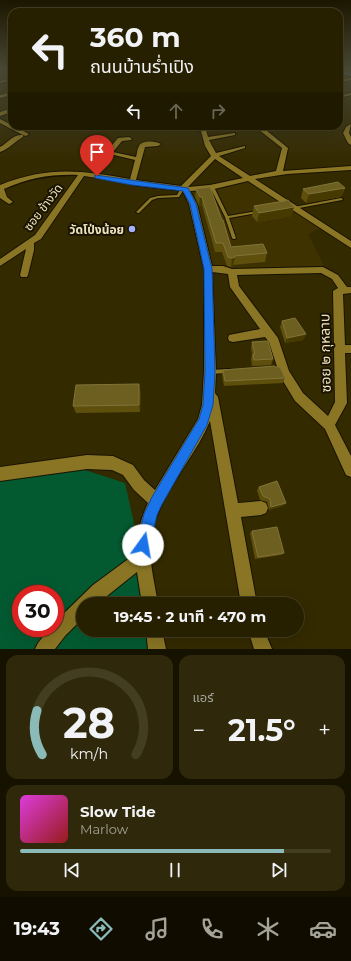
<!DOCTYPE html>
<html lang="th">
<head>
<meta charset="utf-8">
<style>
  body { margin:0; font-family:Montserrat,"Noto Sans Thai",sans-serif; background:#2f280a; color:#f1f3f6; height:100vh; display:flex; flex-direction:column; font-size:15px; white-space:nowrap }
  * { box-sizing:border-box; margin:0 }
  p { font-size:13px; color:#a4a399 }
  .icon { flex:none; width:22px; height:22px; fill:none; stroke:currentColor; stroke-width:2; stroke-linecap:round; stroke-linejoin:round }
  .map { position:relative; height:649px; overflow:hidden }
  .sheet { display:flex; flex-direction:column; gap:6px; padding:6px; background:#151200; flex:1 }
  .sheet>* { flex:none }
  .guide { position:absolute; left:8px; top:8px; width:335px; height:122px; border-radius:12px; box-shadow:0 4px 16px #0002,0 0 0 1px #433e22; background:#272000; color:#f1f3f6; overflow:hidden }
  .speed { position:absolute; left:12px; top:585px; display:flex; gap:8px; font-size:20px; font-weight:700; text-align:center }
  .speed>* { display:grid; place-content:center; width:52px; height:52px; border-radius:50%; background:#272000; box-shadow:0 4px 16px #0002,0 0 0 1px #433e22; line-height:1 }
  .speed .limit { border:6px solid #d22; background:#fff; color:#111 }
  .pin { position:absolute; display:grid; place-items:center; width:34px; height:34px; color:#fff; margin:-41px -17px; border-radius:50% 50% 50% 0; rotate:-45deg; box-shadow:0 0 4px #0007 }
  .pin .icon { rotate:45deg }
  .me { position:absolute; width:44px; margin:-22px; rotate:13deg; stroke-linejoin:round; filter:drop-shadow(0 0 3px #0008) }
  .turn { display:flex; align-items:center; gap:14px; height:84px; padding:0 16px; font-size:18px }
  .turn .icon { width:52px; height:52px; stroke-width:2.5 }
  .turn b { display:block; font-size:28px; line-height:34px }
  .lanes { display:flex; align-items:center; height:38px; padding:0 16px; background:#0003; justify-content:center; gap:20px; direction:ltr }
  .lanes .off { opacity:.35 }
  .big { font-size:30px; font-weight:700; line-height:1.1 }
  .sheet .tile { flex:1; display:flex; flex-direction:column; justify-content:center; gap:6px; min-width:0; padding:0 14px; border-radius:12px; background:#2f280a }
  .sheet .dial { align-items:center; gap:0 }
  .dial svg { height:104px; overflow:visible; fill:none; stroke:#433e22; stroke-width:7; stroke-linecap:round; text-anchor:middle }
  .dial text { fill:#f1f3f6; stroke:none }
  .song { display:flex; align-items:center; gap:12px }
  .cover { width:48px; height:48px; border-radius:6px; background:linear-gradient(135deg,hsl(300 70% 55%),hsl(0 70% 35%)) }
  .played { height:4px; border-radius:2px; background:linear-gradient(90deg,#8bbbb9 85%,#433e22 85%) }
  .keys { display:flex; justify-content:space-around; direction:ltr }
  .heat { display:flex; justify-content:space-between; align-items:center; font-size:22px; direction:ltr }
  .sheet .tiles { flex:1; display:grid; gap:6px; grid-template-columns:1fr 1fr }
  .tile:last-child { grid-column:span 2 }
  .trip { position:absolute; left:76px; top:597px; width:228px; height:40px; border-radius:20px; background:#272000; box-shadow:0 4px 16px #0002,0 0 0 1px #433e22; font-weight:700; line-height:40px; text-align:center }
  .dock { display:flex; height:64px; justify-content:space-around; align-items:center; background:#100d00; color:#a4a399 }
  .dock .icon { width:28px; height:28px }
  .dock .on { color:#8bbbb9 }
  .dock b { font-size:18px; color:#f1f3f6 }
  .map>svg:first-child { display:block }
</style>
</head>
<body>
<div class="map">
<svg width="351" height="649" viewBox="0 0 351 649">
  <rect width="100%" height="100%" fill="#342a00"/>
  <path fill="#3e3200" d="M 249,181 L 321,228 L 308,234 L 324,266 L 212,269 L 189,191 L 212,189 Z"/>
  <path fill="#035a31" fill-rule="evenodd" d="M 82,469 L 125,483 L 138,541 L 146,604 L 83,604 L 83,630 L 149,630 L 150,649 L 0,649 L 0,478 ZM 21,594 L 55,594 L 55,628 L 21,628 Z"/>
  <g fill="none" stroke-linecap="round" stroke-linejoin="round">
    <g stroke="#191300" stroke-width="2">
      <g id="service">
        <path d="M 351,78 L 351,80 L 339,82 L 339,80 Z"/>
        <path d="M 211,186 L 214,187 L 228,216 L 258,211 L 260,212 L 258,213 L 229,218 L 236,238 L 235,239 L 233,239 L 232,238 L 225,217 L 210,187 Z"/>
        <path d="M 181,188 L 184,189 L 179,197 L 158,198 L 152,200 L 139,213 L 138,213 L 136,212 L 150,198 L 158,196 L 177,195 Z"/>
        <path d="M 341,198 L 343,199 L 342,200 L 294,209 L 292,208 L 294,207 Z"/>
        <path d="M 228,369 L 230,369 L 231,371 L 230,373 L 228,373 L 210,374 L 208,374 L 207,372 L 208,370 L 210,370 Z"/>
      </g>
    </g>
    <g stroke="#191300" stroke-width="2">
      <g id="minor">
        <path d="M 12,78 L 12,80 L 0,83 L 0,81 Z"/>
        <path d="M 12,92 L 12,95 L 0,98 L 0,95 Z"/>
        <path d="M 351,93 L 351,95 L 339,98 L 339,96 Z"/>
        <path d="M 12,108 L 12,112 L 0,116 L 0,112 Z"/>
        <path d="M 0,119 L 29,134 L 26,136 L 23,135 L 23,137 C 14,142 9,149 0,152 L 0,147 C 8,143 13,134 23,135 L 0,123 Z"/>
        <path d="M 351,124 L 349,133 L 351,137 L 351,145 L 348,143 L 343,133 L 346,127 Z"/>
        <path d="M 174,126 L 200,128 L 199,126 L 205,126 L 208,137 L 235,133 L 235,135 L 209,140 L 216,153 L 245,146 L 245,148 L 219,156 L 250,176 L 276,171 L 282,148 L 254,126 L 261,126 L 288,148 L 283,171 L 351,166 L 351,170 L 287,174 L 255,179 L 351,241 L 351,248 L 248,181 L 210,190 L 190,191 L 197,204 L 212,266 L 223,266 L 232,269 L 323,267 L 338,275 L 347,287 L 351,287 L 351,293 L 343,294 L 345,345 L 351,345 L 351,353 L 345,353 L 347,403 L 335,425 L 351,456 L 351,477 L 346,475 L 325,429 L 295,401 L 280,376 L 269,342 L 265,337 L 233,342 L 229,341 L 228,338 L 229,335 L 260,329 L 230,287 L 228,274 L 212,272 L 216,372 L 215,393 L 218,397 L 238,503 L 261,501 L 266,503 L 268,508 L 266,513 L 261,515 L 241,517 L 257,604 L 241,604 L 210,421 C 193,463 153,498 150,547 C 150,565 155,585 158,604 L 142,604 L 137,572 L 97,604 L 83,604 L 83,618 L 65,636 L 55,649 L 35,649 L 38,643 L 50,628 L 55,628 L 55,622 L 93,585 L 135,554 C 136,537 141,518 148,503 L 134,490 L 123,475 L 112,470 L 87,469 L 0,481 L 0,467 L 87,455 L 113,456 L 133,465 L 144,480 L 155,490 L 198,419 L 202,405 L 204,372 L 204,269 L 189,204 L 183,191 L 132,185 L 129,183 L 84,176 L 41,239 L 34,243 L 34,250 L 28,275 L 27,277 L 21,277 L 20,275 L 26,249 L 0,266 L 0,259 L 35,235 L 78,175 C 51,174 29,178 4,189 L 7,197 L 13,202 L 9,204 L 0,198 L 0,185 C 47,166 81,170 130,179 L 135,160 L 85,148 L 88,146 L 108,150 L 118,138 L 129,137 L 132,139 L 131,140 L 122,141 L 113,152 L 136,157 C 137,154 137,149 139,146 C 142,140 156,141 161,144 L 158,146 L 145,147 L 136,180 L 181,186 L 211,156 L 205,146 L 201,131 ZM 215,159 L 243,178 L 210,185 L 188,187 ZM 321,273 L 332,279 L 338,288 L 333,291 L 335,402 L 328,416 L 303,393 L 289,371 L 278,338 L 239,286 L 237,275 Z"/>
        <path d="M 146,630 L 162,630 L 166,649 L 148,649 Z"/>
        <path d="M 248,630 L 264,630 L 272,649 L 254,649 Z"/>
      </g>
    </g>
    <g stroke="#191300" stroke-width="2">
      <path id="primary" d="M 339,70 L 351,72 L 351,76 L 339,74 Z"/>
    </g>
    <use href="#service" fill="#897524" fill-rule="evenodd"/>
    <use href="#minor" fill="#897524" fill-rule="evenodd"/>
    <use href="#primary" fill="#54907d" fill-rule="evenodd"/>
  </g>
  <g fill="#5e4f0d">
    <path d="M 210,187 L 231,247 L 267,253 L 265,262 L 233,265 L 233,266 L 231,267 L 227,266 L 222,252 L 215,252 L 202,205 L 199,206 L 195,197 L 196,189 Z"/>
    <path d="M 345,188 L 341,197 L 306,203 L 301,198 L 303,189 Z"/>
    <path d="M 254,206 L 294,207 L 291,216 L 257,222 L 252,216 Z"/>
    <path d="M 282,321 L 306,334 L 303,340 L 285,343 L 280,327 Z"/>
    <path d="M 252,342 L 273,359 L 271,365 L 252,366 L 251,359 L 252,354 L 251,348 Z"/>
    <path d="M 275,367 L 285,378 L 283,383 L 224,386 L 222,375 L 223,370 Z"/>
    <path d="M 141,392 L 140,412 L 76,413 L 73,406 Z"/>
    <path d="M 259,487 L 286,503 L 283,506 L 269,510 L 267,502 L 260,500 L 257,490 Z"/>
    <path d="M 252,531 L 284,553 L 281,555 L 255,559 L 250,533 Z"/>
  </g>
  <g fill="#473a00">
    <path d="M 344,188 L 341,197 L 306,203 L 309,194 Z"/>
    <path d="M 200,197 L 202,197 L 202,205 L 199,206 Z"/>
    <path d="M 294,207 L 291,216 L 257,222 L 259,213 Z"/>
    <path d="M 235,257 L 233,266 L 231,267 L 232,258 Z"/>
    <path d="M 306,334 L 303,340 L 285,343 L 287,338 Z"/>
    <path d="M 139,384 L 141,392 L 140,412 L 139,405 Z"/>
    <path d="M 286,503 L 283,506 L 269,510 L 271,507 Z"/>
  </g>
  <g fill="#6d5f20" stroke="#817439">
    <path d="M 338,182 L 345,188 L 309,194 L 303,189 Z"/>
    <path d="M 210,187 L 222,220 L 223,220 L 231,247 L 263,244 L 267,253 L 234,256 L 235,257 L 232,258 L 228,257 L 223,243 L 216,243 L 202,197 L 200,197 L 196,189 Z"/>
    <path d="M 288,200 L 294,207 L 259,213 L 254,206 L 284,201 Z"/>
    <path d="M 295,318 L 306,334 L 287,338 L 282,321 Z"/>
    <path d="M 268,341 L 273,359 L 254,360 L 253,354 L 255,354 L 252,342 Z"/>
    <path d="M 275,366 L 275,367 L 280,367 L 285,378 L 225,381 L 223,370 Z"/>
    <path d="M 139,384 L 139,405 L 73,406 L 76,385 Z"/>
    <path d="M 277,481 L 286,503 L 271,507 L 270,499 L 263,496 L 259,487 Z"/>
    <path d="M 277,527 L 284,553 L 258,557 L 252,531 Z"/>
  </g>
  <linearGradient id="sky" x2="0" y2="1"><stop stop-color="#1d1700"/><stop offset="0.43" stop-color="#4a4a37"/><stop offset="1" stop-color="#4a4a37" stop-opacity="0"/></linearGradient>
  <rect width="351" height="160" fill="url(#sky)"/>
  <path fill="#1a73e8" stroke="#114b97" d="M 95,175 L 188,188 L 196,204 L 212,269 L 215,372 L 213,405 L 207,425 L 161,506 L 157,515 L 150,545 L 148,550 L 143,552 L 138,550 L 136,545 L 144,514 L 152,497 L 199,419 L 203,405 L 205,372 L 204,269 L 190,204 L 183,191 L 132,185 L 95,178 Z"/>
  <circle fill="#a3b2fd" stroke="#191300" stroke-width="1.5" cx="132" cy="229" r="4"/>
  <g text-anchor="middle" dominant-baseline="central" stroke-width="4" stroke-linejoin="round" paint-order="stroke">
    <g font-size="12" fill="#ede3be" stroke="#191300">
      <text transform="translate(43 207) rotate(-53)">ซอย ข้างวัด</text>
    </g>
    <g font-size="12" font-weight="bold" fill="#ede3be" stroke="#191300" text-anchor="end">
      <text x="124" y="229">วัดโป่งน้อย</text>
    </g>
    <g font-size="14" fill="#ede3be" stroke="#191300">
      <text transform="translate(325 353) rotate(-91)">ซอย ๒ กุหลาบ</text>
    </g>
  </g>
</svg>
<div class="speed"><div class="limit">30</div></div>
<div class="pin" style="left:97px;top:176px;background:#d93025"><svg class="icon" aria-label="arrive" viewBox="0 0 24 24"><path d="M6 21V4h12l-3 4 3 4H6"/></svg></div>
<svg class="me" style="left:143px;top:545px" viewBox="-20 -20 40 40"><circle r="19" fill="#fff"/><path d="M0-13L10 11 0 6-10 11z" fill="#1a73e8"/></svg>
<div class="trip">19:45 · 2 นาที · 470 m</div>
<div class="guide">
<div class="turn"><svg class="icon" aria-label="left" viewBox="0 0 24 24"><path d="M17 20v-9H6M10 6l-5 5 5 5"/></svg><div><b>360 m</b>ถนนบ้านร่ำเปิง</div></div>
<div class="lanes"><svg class="icon" aria-label="left" viewBox="0 0 24 24"><path d="M17 20v-9H6M10 6l-5 5 5 5"/></svg><svg class="icon off" aria-label="ahead" viewBox="0 0 24 24"><path d="M12 20V5M6 11l6-6 6 6"/></svg><svg class="icon off" aria-label="right" viewBox="0 0 24 24"><path d="M7 20v-9h11M14 6l5 5-5 5"/></svg></div>
</div>
</div>
<section class="sheet">
<div class="tiles">
<div class="tile dial"><svg viewBox="0 0 100 80">
<path d="M14 69A42 42 0 1 1 86 69"/>
<path d="M14 69A42 42 0 0 1 10 35" stroke="#8bbbb9"/>
<text x="50" y="56" font-size="32" font-weight="700">28</text>
<text x="50" y="72" font-size="11">km/h</text>
</svg></div>
<div class="tile"><p>แอร์</p>
<div class="heat"><a>−</a><b class="big">21.5°</b><a>+</a></div>
</div>
<div class="tile">
<div class="song"><i class="cover"></i><div><b>Slow Tide</b><p>Marlow</p></div></div>
<div class="played"></div>
<div class="keys"><svg class="icon" aria-label="previous" viewBox="0 0 24 24"><path d="M18 5L8 12l10 7zM5 5v14"/></svg><svg class="icon" aria-label="pause" viewBox="0 0 24 24"><path d="M8 5v14M16 5v14"/></svg><svg class="icon" aria-label="next" viewBox="0 0 24 24"><path d="M6 5l10 7-10 7zM19 5v14"/></svg></div>
</div>
</div>
</section>
<nav class="dock">
<b>19:43</b>
<svg class="icon on" aria-label="directions" viewBox="0 0 24 24"><path d="M12 3l9 9-9 9-9-9zM9 14v-3h6M13 9l2 2-2 2"/></svg>
<svg class="icon" aria-label="music" viewBox="0 0 24 24"><path d="M9 18V5l10-2v13"/><circle cx="6" cy="18" r="3"/><circle cx="16" cy="16" r="3"/></svg>
<svg class="icon" aria-label="phone" viewBox="0 0 24 24"><path d="M5 4h4l2 5-3 2q2 4 5 5l2-3 5 2v4C11 20 4 13 5 4z"/></svg>
<svg class="icon" aria-label="climate" viewBox="0 0 24 24"><path d="M12 3v18M4 7l16 10M4 17L20 7"/></svg>
<svg class="icon" aria-label="car" viewBox="0 0 24 24"><path d="M5 17H2v-5l4-1 3-4h7l3 4 3 1v5h-3M9 17h6M6 11h13"/><circle cx="7" cy="17" r="2"/><circle cx="17" cy="17" r="2"/></svg>
</nav>
</body>
</html>
